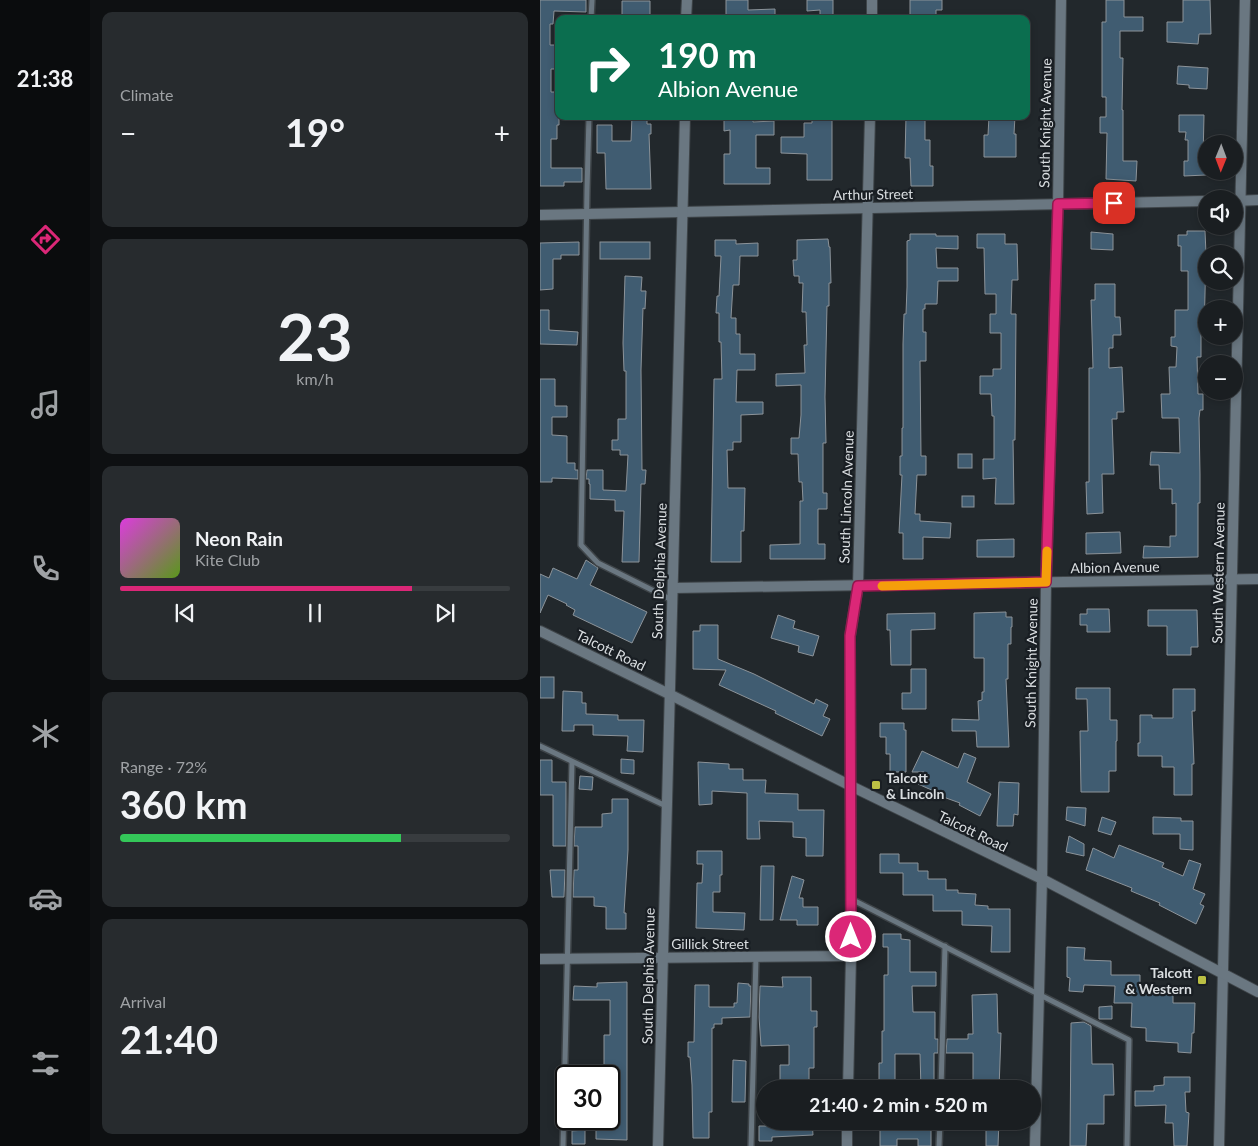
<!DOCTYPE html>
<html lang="en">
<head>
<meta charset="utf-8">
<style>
  body { margin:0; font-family:Lato,sans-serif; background:#272b2e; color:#f1f3f6; height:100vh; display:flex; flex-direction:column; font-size:19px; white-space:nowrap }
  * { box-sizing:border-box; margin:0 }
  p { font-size:16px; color:#9fa2a5 }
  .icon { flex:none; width:28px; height:28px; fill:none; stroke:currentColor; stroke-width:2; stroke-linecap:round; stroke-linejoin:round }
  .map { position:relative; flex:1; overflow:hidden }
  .details { display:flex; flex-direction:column; gap:12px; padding:12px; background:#0e1012; width:450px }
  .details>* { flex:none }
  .hud { position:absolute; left:15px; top:15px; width:475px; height:105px; border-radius:10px; box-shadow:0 2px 8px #0003,0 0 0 1px #383c3f; background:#0b6e4f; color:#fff; overflow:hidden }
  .needle { width:32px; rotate:181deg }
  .tools { position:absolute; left:658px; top:135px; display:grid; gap:10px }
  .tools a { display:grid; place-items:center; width:45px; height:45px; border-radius:50%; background:#1a1e21; box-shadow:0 2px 8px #0003,0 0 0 1px #383c3f; font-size:25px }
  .speed { position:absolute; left:15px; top:1065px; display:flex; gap:10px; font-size:25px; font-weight:700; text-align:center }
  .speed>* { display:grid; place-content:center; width:65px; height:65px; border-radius:50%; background:#1a1e21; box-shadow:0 2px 8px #0003,0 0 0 1px #383c3f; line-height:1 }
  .speed .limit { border:2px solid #111; border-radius:8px; background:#fff; color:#111 }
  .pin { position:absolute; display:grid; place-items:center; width:42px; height:42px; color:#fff; margin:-21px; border-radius:10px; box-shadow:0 2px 8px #0006 }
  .me { position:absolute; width:55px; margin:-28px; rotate:0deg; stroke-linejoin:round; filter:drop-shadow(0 0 4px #0008) }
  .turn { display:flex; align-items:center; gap:18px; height:105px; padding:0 20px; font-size:22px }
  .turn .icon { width:65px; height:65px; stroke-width:2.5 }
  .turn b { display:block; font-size:35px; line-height:42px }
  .big { font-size:38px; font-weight:700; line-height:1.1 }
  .details .card { flex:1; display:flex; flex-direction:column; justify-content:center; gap:8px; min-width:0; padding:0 18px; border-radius:10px; background:#272b2e }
  .details .dial { align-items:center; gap:0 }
  .dial b { font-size:65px; line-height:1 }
  .song { display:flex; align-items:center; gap:15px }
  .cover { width:60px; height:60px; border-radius:8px; background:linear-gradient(135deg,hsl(300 70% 55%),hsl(90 70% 35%)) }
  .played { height:5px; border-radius:2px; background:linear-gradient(90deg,#db2777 75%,#383c3f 75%) }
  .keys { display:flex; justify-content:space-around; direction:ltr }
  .heat { display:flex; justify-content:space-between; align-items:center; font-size:28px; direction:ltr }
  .charge { height:8px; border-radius:4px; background:linear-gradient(90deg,#34c759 72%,#383c3f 0) }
  .trip { position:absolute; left:216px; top:1080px; width:285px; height:50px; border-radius:25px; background:#1a1e21; box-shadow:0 2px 8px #0003,0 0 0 1px #383c3f; font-weight:700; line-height:50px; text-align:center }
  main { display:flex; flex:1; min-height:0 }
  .dock { display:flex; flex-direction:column; width:90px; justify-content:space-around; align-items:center; background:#0a0c0d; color:#9fa2a5 }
  .dock .icon { width:35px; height:35px }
  .dock .on { color:#db2777 }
  .dock b { font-size:22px; color:#f1f3f6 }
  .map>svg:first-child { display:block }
</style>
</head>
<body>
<main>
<nav class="dock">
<b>21:38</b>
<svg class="icon on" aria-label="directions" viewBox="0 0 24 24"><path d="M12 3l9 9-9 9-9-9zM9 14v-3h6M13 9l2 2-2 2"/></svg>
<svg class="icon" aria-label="music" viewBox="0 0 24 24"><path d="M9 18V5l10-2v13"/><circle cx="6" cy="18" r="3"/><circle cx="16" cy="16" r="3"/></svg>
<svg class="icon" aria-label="phone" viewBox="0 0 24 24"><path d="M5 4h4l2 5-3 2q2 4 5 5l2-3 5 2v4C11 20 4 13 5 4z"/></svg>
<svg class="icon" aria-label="climate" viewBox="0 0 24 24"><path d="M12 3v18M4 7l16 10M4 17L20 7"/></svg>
<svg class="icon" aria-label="car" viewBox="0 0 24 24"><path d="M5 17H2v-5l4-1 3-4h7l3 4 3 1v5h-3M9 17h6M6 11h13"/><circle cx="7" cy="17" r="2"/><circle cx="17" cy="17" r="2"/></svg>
<svg class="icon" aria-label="filters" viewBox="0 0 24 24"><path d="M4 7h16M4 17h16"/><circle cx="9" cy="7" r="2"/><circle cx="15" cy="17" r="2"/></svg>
</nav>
<section class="details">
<div class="card"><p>Climate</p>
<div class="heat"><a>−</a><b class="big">19°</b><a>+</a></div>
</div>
<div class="card dial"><b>23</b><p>km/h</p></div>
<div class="card">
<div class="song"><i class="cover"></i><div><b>Neon Rain</b><p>Kite Club</p></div></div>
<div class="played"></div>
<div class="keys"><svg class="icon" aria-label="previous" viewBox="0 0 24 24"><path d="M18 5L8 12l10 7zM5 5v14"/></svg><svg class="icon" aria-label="pause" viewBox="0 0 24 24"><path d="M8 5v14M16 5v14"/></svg><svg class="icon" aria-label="next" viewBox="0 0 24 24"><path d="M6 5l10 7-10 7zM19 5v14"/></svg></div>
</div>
<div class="card"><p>Range · 72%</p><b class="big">360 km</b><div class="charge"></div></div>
<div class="card"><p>Arrival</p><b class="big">21:40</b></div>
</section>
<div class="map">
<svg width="718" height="1146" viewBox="0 0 718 1146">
  <rect width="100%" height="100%" fill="#22282c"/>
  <g fill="#405c71" stroke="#8c9399">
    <path d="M 0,0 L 46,0 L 46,12 L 14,11 L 13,24 L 10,24 L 10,45 L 15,45 L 15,69 L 11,69 L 11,92 L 19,92 L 19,125 L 17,125 L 17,139 L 11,139 L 11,168 L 42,168 L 42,182 L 24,182 L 24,186 L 0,186 Z"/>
    <path d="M 186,0 L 208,0 L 208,10 L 235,9 L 235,19 L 186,19 Z"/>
    <path d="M 267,0 L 293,0 L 293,19 L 280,19 L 280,10 L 267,11 Z"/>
    <path d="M 370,0 L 402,0 L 402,10 L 396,10 L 396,17 L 370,17 Z"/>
    <path d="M 566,0 L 584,0 L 584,17 L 603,17 L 603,31 L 580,31 L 580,58 L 583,58 L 582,110 L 583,110 L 583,161 L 597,161 L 596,181 L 566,179 L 567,133 L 560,133 L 560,117 L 566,117 L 566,97 L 562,97 L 562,22 L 566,22 Z"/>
    <path d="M 643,0 L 670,0 L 671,34 L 659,34 L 658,44 L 627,42 L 627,22 L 643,22 Z"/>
    <path d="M 82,1 L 110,1 L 110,19 L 82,17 Z"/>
    <path d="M 638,66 L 668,68 L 667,89 L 649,88 L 649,85 L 637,84 Z"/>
    <path d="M 639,115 L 664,115 L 663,160 L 666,160 L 666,175 L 644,176 L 644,161 L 648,161 L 648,140 L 645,140 L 646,132 L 639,132 Z"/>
    <path d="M 92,116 L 107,116 L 107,124 L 111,124 L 111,134 L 109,134 L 111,189 L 66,189 L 65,153 L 57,153 L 57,125 L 72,125 L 72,141 L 91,141 Z"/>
    <path d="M 184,116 L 213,116 L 213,122 L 234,121 L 234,135 L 216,135 L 216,168 L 230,168 L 230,184 L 184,184 L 184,154 L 190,154 L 190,130 L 184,131 Z"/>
    <path d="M 272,116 L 288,116 L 288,118 L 292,118 L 292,180 L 267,180 L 267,154 L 241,153 L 241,137 L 264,137 L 264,123 L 272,123 Z"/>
    <path d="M 366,116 L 385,116 L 385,140 L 390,140 L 390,166 L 393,166 L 393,186 L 371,186 L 370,158 L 365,158 Z"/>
    <path d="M 449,116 L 475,116 L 474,134 L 476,134 L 476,157 L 444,157 L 444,135 L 448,135 Z"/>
    <path d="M 647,231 L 665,231 L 666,254 L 664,333 L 661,333 L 661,357 L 657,357 L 658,394 L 663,394 L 663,410 L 660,410 L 659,418 L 660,474 L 660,503 L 658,503 L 658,557 L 603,558 L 604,546 L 630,547 L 630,536 L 636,536 L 636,503 L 632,504 L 632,489 L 620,489 L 619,465 L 610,465 L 611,452 L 640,453 L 639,418 L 622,418 L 621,394 L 630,394 L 629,367 L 636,367 L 637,347 L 631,346 L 631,337 L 635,337 L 635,310 L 648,310 L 648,271 L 641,271 L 641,246 L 638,246 L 638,235 L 647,235 Z"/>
    <path d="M 551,232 L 573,234 L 573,250 L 551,249 Z"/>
    <path d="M 370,234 L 396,234 L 396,236 L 418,236 L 418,249 L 396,248 L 397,268 L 418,268 L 418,281 L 398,281 L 397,304 L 385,304 L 385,309 L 383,309 L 383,332 L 386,332 L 386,361 L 380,361 L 381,456 L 386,456 L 386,475 L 377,475 L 375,514 L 380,514 L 380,521 L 411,523 L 410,538 L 383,537 L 383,559 L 363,559 L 363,533 L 359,533 L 362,475 L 360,475 L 360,456 L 362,456 L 362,428 L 363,428 L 363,344 L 364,314 L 366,314 L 367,287 L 367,241 L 370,240 Z"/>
    <path d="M 437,234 L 465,234 L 465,244 L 477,244 L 478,280 L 472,280 L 471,314 L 476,314 L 475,440 L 473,440 L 474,504 L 455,504 L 456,478 L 443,479 L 443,459 L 454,459 L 454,416 L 452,416 L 451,394 L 440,394 L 440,376 L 453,376 L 453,369 L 461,369 L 461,333 L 450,333 L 450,314 L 456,314 L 456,294 L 445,294 L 444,248 L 437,248 Z"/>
    <path d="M 288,239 L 289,247 L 290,247 L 291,283 L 289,283 L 289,306 L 287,306 L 285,397 L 286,443 L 283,443 L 283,493 L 287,493 L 287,509 L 278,509 L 278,544 L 285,544 L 285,559 L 230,559 L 230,545 L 260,544 L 260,501 L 263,501 L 262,482 L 259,482 L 258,454 L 251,454 L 251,438 L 259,438 L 261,415 L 261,385 L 236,386 L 236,374 L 265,373 L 264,345 L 267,345 L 266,312 L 262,312 L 263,283 L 259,283 L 259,276 L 254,276 L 253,260 L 257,260 L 257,240 Z"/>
    <path d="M 175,240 L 196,240 L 196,244 L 218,243 L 218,256 L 200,256 L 199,285 L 193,285 L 191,318 L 196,318 L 196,334 L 200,334 L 200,354 L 215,354 L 215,370 L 197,370 L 196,402 L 223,402 L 223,414 L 201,415 L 201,442 L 193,442 L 193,450 L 187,450 L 188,488 L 205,488 L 204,531 L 201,531 L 201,562 L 171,562 L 174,379 L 182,379 L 181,342 L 179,342 L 179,313 L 176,313 L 177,296 L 179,296 L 181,256 L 175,256 Z"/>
    <path d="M 39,242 L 39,255 L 21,255 L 21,259 L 13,259 L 13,289 L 0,290 L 0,243 Z"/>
    <rect x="60" y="242" width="50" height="17"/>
    <path d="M 85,276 L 102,277 L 101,291 L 106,291 L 105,309 L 103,308 L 101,370 L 102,470 L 106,470 L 105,484 L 101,484 L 99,562 L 82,562 L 84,511 L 75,511 L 75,500 L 50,499 L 50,484 L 49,484 L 49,479 L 46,479 L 47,470 L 63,470 L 63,490 L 86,491 L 88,455 L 80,455 L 80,450 L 72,450 L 72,440 L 78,440 L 78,419 L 86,419 L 86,371 L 84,371 L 83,343 Z"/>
    <path d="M 555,284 L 575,284 L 575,317 L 580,317 L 581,335 L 573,335 L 573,348 L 569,348 L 569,368 L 582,367 L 584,412 L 577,412 L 577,419 L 572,419 L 574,474 L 562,474 L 563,513 L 547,514 L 546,482 L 549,482 L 549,368 L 553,368 L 551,300 L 555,300 Z"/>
    <path d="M 0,310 L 9,310 L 9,330 L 38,332 L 37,345 L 0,344 Z"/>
    <path d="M 0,379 L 15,379 L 15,406 L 27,406 L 27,417 L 12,417 L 12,435 L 27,436 L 27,463 L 35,463 L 35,470 L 38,470 L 38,479 L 12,478 L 12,482 L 0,482 Z"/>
    <rect x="418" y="454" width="14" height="14"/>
    <rect x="422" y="496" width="12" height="11"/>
    <path d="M 580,532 L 581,553 L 546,554 L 546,533 Z"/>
    <path d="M 474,539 L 474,557 L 437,557 L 437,540 Z"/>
    <path d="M 46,560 L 58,568 L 50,585 L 107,612 L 92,643 L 33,615 L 35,610 L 26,605 L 27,604 L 8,595 L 0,613 L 0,574 L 9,578 L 13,568 L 37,579 Z"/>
    <path d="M 547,609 L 569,609 L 570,632 L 547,632 L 547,625 L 540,625 L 540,614 L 547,614 Z"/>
    <path d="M 608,610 L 657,610 L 658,647 L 651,647 L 651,655 L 627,655 L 627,626 L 608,626 Z"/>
    <path d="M 466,612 L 466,617 L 472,617 L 472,627 L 471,627 L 471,644 L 468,644 L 468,679 L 466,679 L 469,747 L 437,747 L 436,731 L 412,731 L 412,719 L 439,720 L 438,701 L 442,700 L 442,692 L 444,692 L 444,658 L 434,658 L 434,613 Z"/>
    <path d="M 395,613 L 395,629 L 371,630 L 371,665 L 351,665 L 350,630 L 347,630 L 347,614 Z"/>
    <path d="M 238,615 L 255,621 L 253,628 L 279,636 L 273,656 L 258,652 L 259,646 L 231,638 Z"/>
    <path d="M 160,625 L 178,625 L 178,659 L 214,674 L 274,704 L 276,699 L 288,705 L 283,716 L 290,719 L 282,736 L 235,713 L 236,711 L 179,685 L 186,670 L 153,669 L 153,631 L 160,631 Z"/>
    <path d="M 371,669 L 386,669 L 386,709 L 362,709 L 362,693 L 371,693 Z"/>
    <rect x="0" y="677" width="14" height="21"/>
    <path d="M 536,688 L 570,688 L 570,720 L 577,720 L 577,741 L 576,741 L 576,771 L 569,771 L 569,792 L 541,792 L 540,731 L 548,731 L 547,699 L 536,699 Z"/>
    <path d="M 633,689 L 655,689 L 655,711 L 652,711 L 654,764 L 652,764 L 652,795 L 634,795 L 634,767 L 622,767 L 622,756 L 598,756 L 598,743 L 600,743 L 600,715 L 612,715 L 612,718 L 633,718 Z"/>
    <path d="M 23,691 L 42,692 L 42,703 L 46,703 L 46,714 L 78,715 L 78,720 L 104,720 L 103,752 L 87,751 L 88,736 L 53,735 L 53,725 L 34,725 L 34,731 L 22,731 Z"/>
    <path d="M 340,723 L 364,723 L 364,730 L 366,730 L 366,772 L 350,772 L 350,754 L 346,754 L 346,737 L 340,737 Z"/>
    <path d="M 382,751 L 418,768 L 424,753 L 436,758 L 427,782 L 451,794 L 440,816 L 419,805 L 420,803 L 395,794 L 396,792 L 378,784 L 384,772 L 372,772 Z"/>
    <path d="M 81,759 L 94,760 L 94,774 L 81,773 Z"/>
    <path d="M 0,760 L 12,760 L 12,782 L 26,782 L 26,846 L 13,846 L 13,795 L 0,795 Z"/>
    <path d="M 158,762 L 189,764 L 189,769 L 203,769 L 203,780 L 226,780 L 225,793 L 258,794 L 258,810 L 284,810 L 283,856 L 266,856 L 266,838 L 253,837 L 253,822 L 219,821 L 220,839 L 207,839 L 207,793 L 172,791 L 172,804 L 159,805 Z"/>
    <path d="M 40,776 L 53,777 L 52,790 L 39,789 Z"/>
    <path d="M 459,782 L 479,783 L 478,815 L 474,814 L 473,826 L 457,826 Z"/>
    <path d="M 72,799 L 88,799 L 88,850 L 84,913 L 86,913 L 86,929 L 66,929 L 66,907 L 54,906 L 54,897 L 33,897 L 34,870 L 38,870 L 38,846 L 34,846 L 35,827 L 62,827 L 62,814 L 72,813 Z"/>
    <path d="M 527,807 L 546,808 L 545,826 L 526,820 Z"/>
    <path d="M 562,817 L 576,822 L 571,835 L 558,831 Z"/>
    <path d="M 613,817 L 641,818 L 641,821 L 653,821 L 653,850 L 640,849 L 640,834 L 613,834 Z"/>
    <path d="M 529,836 L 544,844 L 544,856 L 526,852 Z"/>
    <path d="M 579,845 L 624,863 L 622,867 L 643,876 L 649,860 L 661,864 L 653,889 L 665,894 L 660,904 L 664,906 L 656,924 L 619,905 L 620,903 L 591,891 L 592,888 L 546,870 L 553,848 L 574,858 Z"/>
    <path d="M 157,851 L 182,851 L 182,875 L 180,875 L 180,892 L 173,892 L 173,912 L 205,913 L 204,930 L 156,928 L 157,883 L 162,883 L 163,864 L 157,864 Z"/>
    <path d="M 340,854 L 359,854 L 359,863 L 378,863 L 378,871 L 388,871 L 388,879 L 406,879 L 406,890 L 418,890 L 418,893 L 436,894 L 435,905 L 448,906 L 448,909 L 470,909 L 470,952 L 451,952 L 452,926 L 422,925 L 422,911 L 393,911 L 393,895 L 363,895 L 363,873 L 340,873 Z"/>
    <path d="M 221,866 L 234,866 L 233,920 L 220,920 Z"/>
    <path d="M 10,870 L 25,870 L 24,897 L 12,897 Z"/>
    <path d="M 252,876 L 264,880 L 259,898 L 263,898 L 263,907 L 278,907 L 278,925 L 257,925 L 257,920 L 240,920 Z"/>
    <path d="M 343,934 L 361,934 L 361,939 L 370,940 L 370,972 L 396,972 L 396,986 L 372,986 L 373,1012 L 395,1012 L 395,1039 L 398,1039 L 398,1053 L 394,1053 L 394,1089 L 381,1089 L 380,1054 L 355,1054 L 355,1082 L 339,1082 L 339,1063 L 342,1063 L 342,1031 L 344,1031 L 344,975 L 348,975 L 348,947 L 343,947 Z"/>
    <path d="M 527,947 L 545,948 L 544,960 L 571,961 L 571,975 L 600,975 L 600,991 L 633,992 L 633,1003 L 655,1003 L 654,1033 L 652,1033 L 651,1053 L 638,1052 L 638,1043 L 606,1041 L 606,1028 L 591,1027 L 592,1003 L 574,1003 L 575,986 L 544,985 L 543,992 L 529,991 L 530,978 L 527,977 Z"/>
    <path d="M 242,977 L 271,977 L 271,1011 L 277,1011 L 277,1027 L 274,1027 L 274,1068 L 269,1068 L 269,1089 L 243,1089 L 243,1084 L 240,1084 L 240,1065 L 249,1065 L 249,1045 L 221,1046 L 219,1017 L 220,986 L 243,987 Z"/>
    <path d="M 87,982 L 87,1140 L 56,1139 L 56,1121 L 69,1121 L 69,1076 L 64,1076 L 64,1035 L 70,1035 L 70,1000 L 33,1000 L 34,986 L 57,987 L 57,983 Z"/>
    <path d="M 198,983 L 209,984 L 209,986 L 211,986 L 210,1017 L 182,1018 L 182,1024 L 174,1024 L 174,1028 L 172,1028 L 172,1112 L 169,1112 L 169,1138 L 153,1138 L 152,1085 L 150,1057 L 148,1057 L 148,1042 L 154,1042 L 155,985 L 169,985 L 169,1007 L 194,1007 L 194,1003 L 197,1003 Z"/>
    <path d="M 457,994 L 458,1033 L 461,1033 L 459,1089 L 433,1089 L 433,1053 L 406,1053 L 407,1039 L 428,1039 L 428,1034 L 433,1034 L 432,995 Z"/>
    <path d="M 572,1006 L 572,1019 L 559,1019 L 559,1007 Z"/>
    <path d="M 544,1022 L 551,1026 L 552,1064 L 573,1064 L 574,1095 L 564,1095 L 564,1124 L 547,1124 L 546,1146 L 530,1146 L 531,1023 Z"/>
    <path d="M 193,1060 L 206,1061 L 205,1102 L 192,1102 Z"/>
    <path d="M 624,1077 L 650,1077 L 650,1092 L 645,1092 L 646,1112 L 649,1113 L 647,1146 L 634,1146 L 633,1123 L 625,1123 L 626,1105 L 595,1106 L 595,1091 L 614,1091 L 614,1086 L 624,1085 Z"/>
    <path d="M 246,1121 L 272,1121 L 273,1135 L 232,1137 L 232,1141 L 219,1141 L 219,1126 L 246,1126 Z"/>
    <path d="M 340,1121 L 391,1121 L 391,1146 L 378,1146 L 378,1139 L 357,1139 L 357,1146 L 340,1146 Z"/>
    <path d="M 446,1121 L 459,1121 L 458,1146 L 446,1146 Z"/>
    <path d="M 45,1130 L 45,1144 L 32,1144 L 32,1131 Z"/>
  </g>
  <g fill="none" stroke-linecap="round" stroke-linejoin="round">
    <g stroke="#3f4549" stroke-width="8">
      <g id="service">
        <path d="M 51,19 L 52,0"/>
        <path d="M 49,116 L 47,190 L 41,545 L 58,563 L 132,600"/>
        <path d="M 0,746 L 126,806"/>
        <path d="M 311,899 L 589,1040 L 587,1146"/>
        <path d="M 401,1089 L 405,946"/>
        <path d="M 23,1146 L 32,762"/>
        <path d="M 211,1146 L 216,957"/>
        <path d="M 399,1146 L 400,1121"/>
      </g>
    </g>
    <g stroke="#3f4549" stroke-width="12">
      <g id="minor">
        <path d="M 146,19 L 147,0"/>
        <path d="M 332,19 L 332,0"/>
        <path d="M 695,201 L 718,200"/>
        <path d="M 0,215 L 666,201"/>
        <path d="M 133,588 L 718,579"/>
        <path d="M 0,959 L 311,956"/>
        <path d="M 308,1089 L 311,956 L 310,636 L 318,586 L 330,116"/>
        <path d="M 118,1146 L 145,116"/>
        <path d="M 307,1146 L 307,1121"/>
        <path d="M 495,1146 L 502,879 L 506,582 L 518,204 L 521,0"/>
        <path d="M 679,1146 L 705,0"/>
      </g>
    </g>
    <g stroke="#3f4549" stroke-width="12">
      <path id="tertiary" d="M 0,631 L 129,694 L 311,786 L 502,879 L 718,992"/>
    </g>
    <use href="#service" stroke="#6a7781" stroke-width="5"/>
    <use href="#minor" stroke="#6a7781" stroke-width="10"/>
    <use href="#tertiary" stroke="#6a7781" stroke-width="10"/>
  </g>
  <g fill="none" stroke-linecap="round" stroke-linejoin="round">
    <g stroke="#8e194d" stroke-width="12">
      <path id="route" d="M 311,937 L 310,636 L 318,586 L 506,582 L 518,204 L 574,203"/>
    </g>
    <use href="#route" stroke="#db2777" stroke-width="9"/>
    <path stroke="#f59e0b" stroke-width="9" d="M 342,586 L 506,582 L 507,551"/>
  </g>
  <g fill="#bbc044" stroke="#191e23" stroke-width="2">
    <rect x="331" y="780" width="10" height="10" rx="2.5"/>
    <rect x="657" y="975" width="10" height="10" rx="2.5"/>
  </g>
  <g text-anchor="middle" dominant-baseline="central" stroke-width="4.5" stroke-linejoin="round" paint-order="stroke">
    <g font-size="14" fill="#dadee1" stroke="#191e23">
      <text transform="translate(505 123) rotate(-89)">South Knight Avenue</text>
      <text transform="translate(333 194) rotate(-1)">Arthur Street</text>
      <text transform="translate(306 497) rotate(-88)">South Lincoln Avenue</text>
      <text transform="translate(575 567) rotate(-1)">Albion Avenue</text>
      <text transform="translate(119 571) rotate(-88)">South Delphia Avenue</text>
      <text transform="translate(678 573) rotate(-89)">South Western Avenue</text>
      <text transform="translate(71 650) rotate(26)">Talcott Road</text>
      <text transform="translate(491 663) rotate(-89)">South Knight Avenue</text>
      <text transform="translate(433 831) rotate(26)">Talcott Road</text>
      <text x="170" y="943">Gillick Street</text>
      <text transform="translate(108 976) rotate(-89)">South Delphia Avenue</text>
    </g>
    <g font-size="14" font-weight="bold" fill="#dadee1" stroke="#191e23" text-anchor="start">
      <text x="346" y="777">Talcott<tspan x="346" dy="16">&amp; Lincoln</tspan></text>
      <text x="652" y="972" text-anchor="end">Talcott<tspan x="652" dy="16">&amp; Western</tspan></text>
    </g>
  </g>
</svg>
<div class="tools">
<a><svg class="needle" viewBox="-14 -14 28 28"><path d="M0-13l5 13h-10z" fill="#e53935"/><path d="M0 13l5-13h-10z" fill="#9fa2a5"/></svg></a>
<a><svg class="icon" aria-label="sound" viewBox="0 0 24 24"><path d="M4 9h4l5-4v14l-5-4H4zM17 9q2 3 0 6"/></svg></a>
<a><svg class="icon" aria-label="search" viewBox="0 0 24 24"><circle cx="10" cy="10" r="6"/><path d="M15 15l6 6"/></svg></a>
<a>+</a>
<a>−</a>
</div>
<div class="speed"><div class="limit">30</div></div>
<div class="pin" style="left:574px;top:203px;background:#d93025"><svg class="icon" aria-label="arrive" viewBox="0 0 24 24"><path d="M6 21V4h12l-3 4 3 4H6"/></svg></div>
<svg class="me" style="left:311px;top:937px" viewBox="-20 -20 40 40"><circle r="17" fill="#db2777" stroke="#fff" stroke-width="3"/><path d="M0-11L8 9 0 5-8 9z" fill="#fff"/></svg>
<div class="trip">21:40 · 2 min · 520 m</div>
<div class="hud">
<div class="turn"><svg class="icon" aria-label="right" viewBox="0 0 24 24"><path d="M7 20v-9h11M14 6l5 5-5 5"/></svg><div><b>190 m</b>Albion Avenue</div></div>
</div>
</div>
</main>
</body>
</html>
